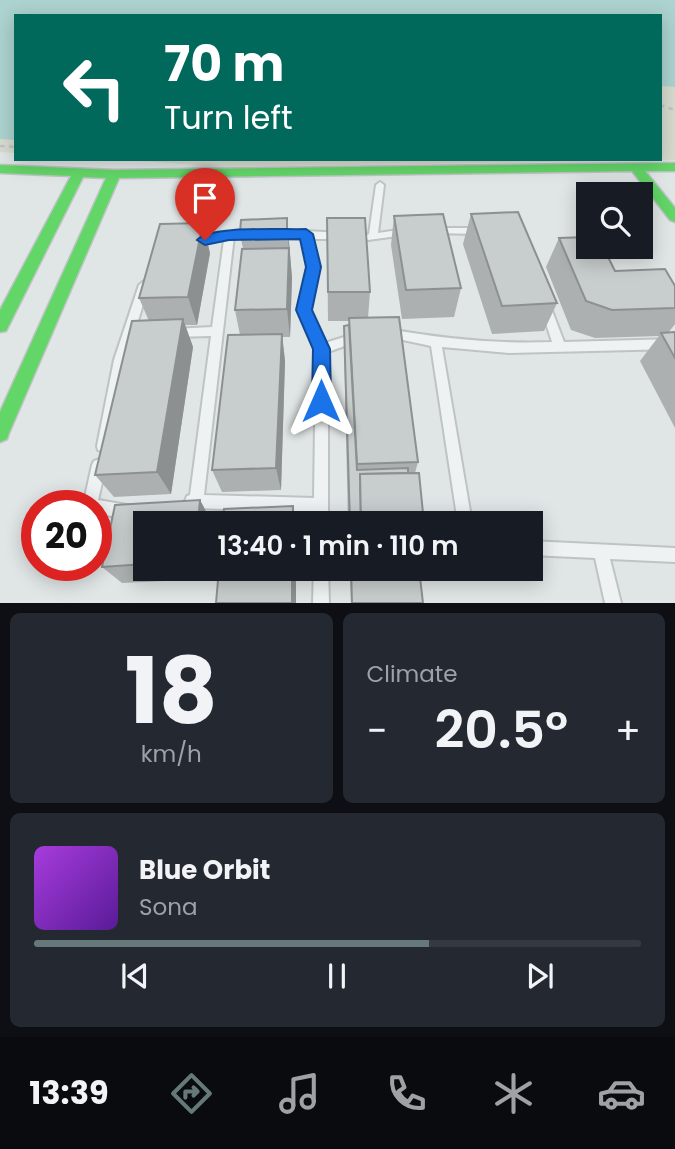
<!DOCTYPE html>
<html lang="en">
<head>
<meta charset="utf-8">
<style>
  body { margin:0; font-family:Poppins,sans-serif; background:#242831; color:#f1f3f6; height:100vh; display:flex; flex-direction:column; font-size:26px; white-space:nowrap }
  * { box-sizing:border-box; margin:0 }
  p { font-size:23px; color:#9ea1a6 }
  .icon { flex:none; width:38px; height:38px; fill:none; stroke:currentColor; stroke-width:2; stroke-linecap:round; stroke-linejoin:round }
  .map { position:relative; height:603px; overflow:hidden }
  .side { display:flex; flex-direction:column; gap:10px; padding:10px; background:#0d0f14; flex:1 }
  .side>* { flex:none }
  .hud { position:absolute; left:14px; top:14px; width:648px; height:147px; border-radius:0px; box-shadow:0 4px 18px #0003; background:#00695c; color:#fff; overflow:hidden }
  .buttons { position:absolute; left:576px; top:182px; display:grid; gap:14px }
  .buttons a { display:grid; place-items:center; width:77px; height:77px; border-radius:0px; background:#171b24; box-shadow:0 4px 18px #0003; font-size:35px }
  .speed { position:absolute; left:21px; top:490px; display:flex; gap:14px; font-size:35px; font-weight:700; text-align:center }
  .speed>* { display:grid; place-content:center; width:91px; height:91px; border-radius:50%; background:#171b24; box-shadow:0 4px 18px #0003; line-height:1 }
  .speed .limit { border:10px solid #d22; background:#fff; color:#111 }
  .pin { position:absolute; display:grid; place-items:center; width:60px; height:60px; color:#fff; margin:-72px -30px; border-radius:50% 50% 50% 0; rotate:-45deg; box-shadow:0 0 7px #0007 }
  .pin .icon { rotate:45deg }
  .me { position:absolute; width:77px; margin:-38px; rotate:0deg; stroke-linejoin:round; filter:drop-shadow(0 0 5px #0008) }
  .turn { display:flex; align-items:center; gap:24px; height:147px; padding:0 35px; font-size:32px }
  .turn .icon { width:91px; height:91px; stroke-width:2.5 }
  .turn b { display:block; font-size:49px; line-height:60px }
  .big { font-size:52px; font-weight:600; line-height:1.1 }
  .side .widget { flex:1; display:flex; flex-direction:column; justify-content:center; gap:10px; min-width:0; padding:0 24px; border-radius:10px; background:#242831 }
  .side .dial { align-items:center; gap:0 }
  .dial b { font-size:91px; line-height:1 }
  .song { display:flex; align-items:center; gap:21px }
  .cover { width:84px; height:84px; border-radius:10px; background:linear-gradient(135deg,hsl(280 70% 55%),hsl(270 70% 35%)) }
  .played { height:7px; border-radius:4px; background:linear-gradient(90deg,#66797a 65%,#363941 65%) }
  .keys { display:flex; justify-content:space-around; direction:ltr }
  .heat { display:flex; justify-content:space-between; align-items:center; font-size:38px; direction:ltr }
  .side .tiles { flex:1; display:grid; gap:10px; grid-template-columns:1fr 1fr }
  .widget:last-child { grid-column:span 2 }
  .trip { position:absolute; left:133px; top:511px; width:410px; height:70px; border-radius:0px; background:#171b24; box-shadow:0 4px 18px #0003; font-weight:600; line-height:70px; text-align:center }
  .tab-bar { display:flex; height:112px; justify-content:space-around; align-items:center; background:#090b0e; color:#9ea1a6 }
  .tab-bar .icon { width:49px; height:49px }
  .tab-bar .selected { color:#66797a }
  .tab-bar b { font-size:32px; color:#f1f3f6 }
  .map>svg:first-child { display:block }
</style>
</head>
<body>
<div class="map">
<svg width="675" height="603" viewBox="0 0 675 603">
  <rect width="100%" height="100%" fill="#e0e5e5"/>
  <path fill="#d7dbcf" d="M 0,0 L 675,0 L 675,160 L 224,167 L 114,159 L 660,159 L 660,16 L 16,16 L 16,153 L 0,152 Z"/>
  <path fill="#acd3cf" d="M 0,0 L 675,0 L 675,87 L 660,86 L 660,16 L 16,16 L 16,140 L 0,139 Z"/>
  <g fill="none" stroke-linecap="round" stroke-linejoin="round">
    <g stroke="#bec3c3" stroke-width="4">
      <g id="lane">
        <path d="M 380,182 L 384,185 L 378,233 L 405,229 L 410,232 L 405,235 L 368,240 L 363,237 L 369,234 L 376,185 Z"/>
        <path d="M 435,228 L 478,228 L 483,231 L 478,234 L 432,233 L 430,231 L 432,229 Z"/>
        <path d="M 306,231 L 342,233 L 347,236 L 342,239 L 312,239 L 318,267 L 309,310 L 325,343 L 357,333 L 361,334 L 363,337 L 361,340 L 328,352 L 328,523 L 314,523 L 314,512 L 192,508 L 187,506 L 185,501 L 187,496 L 190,495 L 211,336 L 173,337 L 169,336 L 167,333 L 169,330 L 173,329 L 212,327 L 224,240 L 195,244 L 190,241 L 195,238 L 229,233 L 234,236 L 204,495 L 314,498 L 316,349 L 299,310 L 308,267 L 302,239 L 274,238 L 269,235 L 274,232 Z"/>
        <path d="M 144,281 L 149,285 L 126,360 L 109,446 L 108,450 L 103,452 L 98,450 L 97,446 L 114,360 L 139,285 Z"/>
        <path d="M 546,304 L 550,305 L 551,308 L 564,342 L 675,339 L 675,349 L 509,353 L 442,347 L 472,523 L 458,523 L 431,346 L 389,337 L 385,336 L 383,333 L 385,330 L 389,329 C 444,339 497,344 552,342 L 541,308 L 542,305 Z"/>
        <path d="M 99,459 L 104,461 L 106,465 L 98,500 L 133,506 L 135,511 L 133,516 L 128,518 L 96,514 L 96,506 L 83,506 L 92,465 L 94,461 Z"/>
        <path d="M 530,541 L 675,548 L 675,562 L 610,559 L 621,603 L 605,603 L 595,558 L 530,555 Z"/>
        <path d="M 314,569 L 328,569 L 329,603 L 313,603 Z"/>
      </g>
    </g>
    <g stroke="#bec3c3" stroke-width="3">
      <path id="fast" d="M 675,163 L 675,171 L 645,171 L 675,208 L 675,222 L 670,220 L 632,171 L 119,178 L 9,433 L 7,439 L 0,442 L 0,412 L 106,178 L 83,177 L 6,331 L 0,332 L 0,310 L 71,176 L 0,173 L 0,165 L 114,170 Z"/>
    </g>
    <g stroke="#bfc5c5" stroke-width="2.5" stroke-dasharray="4.5 4.5" stroke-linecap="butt">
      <path d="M 660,105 L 675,110"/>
      <path d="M 0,146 L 16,147"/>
    </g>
    <use href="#lane" fill="#eff2f2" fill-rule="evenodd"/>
    <use href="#fast" fill="#63d668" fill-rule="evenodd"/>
  </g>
  <g fill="#acb0b0">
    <path d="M 471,214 L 557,303 L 544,331 L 492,334 L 463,244 Z"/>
    <path d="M 394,216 L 461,288 L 454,317 L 402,319 L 391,245 Z"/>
    <path d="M 287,218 L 292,278 L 290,337 L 282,337 L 285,361 L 281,490 L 222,492 L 212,470 L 240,335 L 235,310 L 243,249 L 240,233 Z"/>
    <path d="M 327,218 L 370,292 L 368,318 L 418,462 L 415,473 L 424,523 L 348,523 L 344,346 L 344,326 L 349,325 L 349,321 L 328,321 Z"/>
    <path d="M 559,238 L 615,271 L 675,286 L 675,324 L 668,333 L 675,332 L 675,428 L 640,361 L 659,336 L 595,338 L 571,330 L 546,267 Z"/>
    <path d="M 210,253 L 197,325 L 185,325 L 193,347 L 171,494 L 114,497 L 95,475 L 149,321 L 139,298 Z"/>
    <path d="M 200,500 L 211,521 L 211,523 L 145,523 L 145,569 L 207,569 L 206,579 L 122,583 L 102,567 L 115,505 Z"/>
    <path d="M 350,569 L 421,569 L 419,571 L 423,603 L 351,603 Z"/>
  </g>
  <g fill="#8c9090">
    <path d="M 287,218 L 292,278 L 290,337 L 287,309 L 289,255 Z"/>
    <path d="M 203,223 L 210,253 L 197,325 L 188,297 Z"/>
    <path d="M 183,319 L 193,347 L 171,494 L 157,472 Z"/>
    <path d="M 282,334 L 285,361 L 281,490 L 276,468 Z"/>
    <path d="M 200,500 L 211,521 L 211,523 L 198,523 Z"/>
    <path d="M 293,506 L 296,523 L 293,523 Z"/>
    <path d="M 199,569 L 207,569 L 206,579 Z"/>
    <rect x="292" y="569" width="4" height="34"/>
  </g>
  <g fill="#c8cdcd" stroke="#8c9090" stroke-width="2">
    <path d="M 518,212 L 557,303 L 502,306 L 471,214 Z"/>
    <path d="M 443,214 L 461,288 L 406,290 L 394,216 Z"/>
    <path d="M 287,218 L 287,231 L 240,233 L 241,220 Z"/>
    <path d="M 327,218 L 365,218 L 370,292 L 328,292 Z"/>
    <path d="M 203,223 L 188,297 L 139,298 L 160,224 Z"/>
    <path d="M 588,237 L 588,247 L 603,247 L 615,271 L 665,269 L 675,286 L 675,308 L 612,310 L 586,301 L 559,238 Z"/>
    <path d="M 289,248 L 287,309 L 235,310 L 242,249 Z"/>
    <path d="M 399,317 L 418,462 L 357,464 L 349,318 Z"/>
    <path d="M 183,319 L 157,472 L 95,475 L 132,321 Z"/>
    <path d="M 349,325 L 357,470 L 408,468 L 408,473 L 360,474 L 361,523 L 350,523 L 344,326 Z"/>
    <path d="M 675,332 L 675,358 L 661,333 Z"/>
    <path d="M 282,334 L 276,468 L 212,470 L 228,335 Z"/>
    <path d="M 419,473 L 424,523 L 361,523 L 360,474 Z"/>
    <path d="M 200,500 L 198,523 L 145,523 L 145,564 L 102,567 L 115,505 Z"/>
    <path d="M 293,506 L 293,523 L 223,523 L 224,509 Z"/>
    <path d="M 219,569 L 292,569 L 292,603 L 216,603 Z"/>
    <path d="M 351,569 L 419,569 L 423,603 L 352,603 Z"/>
  </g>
  <path fill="#1a73e8" stroke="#114b97" stroke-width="2" d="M 306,229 L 313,234 L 321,267 L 312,310 L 330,349 L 331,401 L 328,407 L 321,409 L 315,407 L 312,401 L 313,349 L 296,310 L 306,267 L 300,239 L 229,240 L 205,245 L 197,240 C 210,225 284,230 306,229 Z"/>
</svg>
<div class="buttons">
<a><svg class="icon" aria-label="search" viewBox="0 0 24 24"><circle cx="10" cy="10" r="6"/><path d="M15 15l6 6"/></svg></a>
</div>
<div class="speed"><div class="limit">20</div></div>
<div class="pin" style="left:205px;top:240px;background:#d93025"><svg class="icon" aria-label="arrive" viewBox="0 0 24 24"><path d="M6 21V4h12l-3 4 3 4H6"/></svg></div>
<svg class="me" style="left:321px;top:401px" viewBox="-20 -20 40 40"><path d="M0-17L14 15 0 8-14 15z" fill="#1a73e8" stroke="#fff" stroke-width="4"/></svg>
<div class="trip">13:40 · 1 min · 110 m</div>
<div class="hud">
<div class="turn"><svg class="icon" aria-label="left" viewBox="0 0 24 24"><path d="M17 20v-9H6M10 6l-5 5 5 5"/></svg><div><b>70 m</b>Turn left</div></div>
</div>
</div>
<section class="side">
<div class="tiles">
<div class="widget dial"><b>18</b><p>km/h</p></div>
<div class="widget"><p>Climate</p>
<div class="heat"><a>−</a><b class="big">20.5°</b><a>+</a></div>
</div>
<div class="widget">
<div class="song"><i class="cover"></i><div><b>Blue Orbit</b><p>Sona</p></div></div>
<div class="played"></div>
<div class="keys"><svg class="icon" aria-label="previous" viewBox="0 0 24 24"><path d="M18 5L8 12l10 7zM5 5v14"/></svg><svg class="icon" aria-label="pause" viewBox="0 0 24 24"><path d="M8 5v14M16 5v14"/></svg><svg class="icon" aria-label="next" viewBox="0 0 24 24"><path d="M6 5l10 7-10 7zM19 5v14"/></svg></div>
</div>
</div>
</section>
<nav class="tab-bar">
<b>13:39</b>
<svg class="icon selected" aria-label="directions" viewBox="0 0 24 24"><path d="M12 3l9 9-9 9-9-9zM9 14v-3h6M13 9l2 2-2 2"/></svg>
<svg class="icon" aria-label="music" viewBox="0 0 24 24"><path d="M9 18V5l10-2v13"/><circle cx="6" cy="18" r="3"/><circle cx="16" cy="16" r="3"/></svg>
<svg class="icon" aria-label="phone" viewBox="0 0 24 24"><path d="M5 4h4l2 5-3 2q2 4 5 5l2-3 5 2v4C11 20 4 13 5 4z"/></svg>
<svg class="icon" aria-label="climate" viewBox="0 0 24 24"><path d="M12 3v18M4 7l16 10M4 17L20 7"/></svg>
<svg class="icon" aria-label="car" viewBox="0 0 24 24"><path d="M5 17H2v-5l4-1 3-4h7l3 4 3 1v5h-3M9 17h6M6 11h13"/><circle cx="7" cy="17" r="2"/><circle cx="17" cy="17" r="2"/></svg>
</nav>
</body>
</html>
